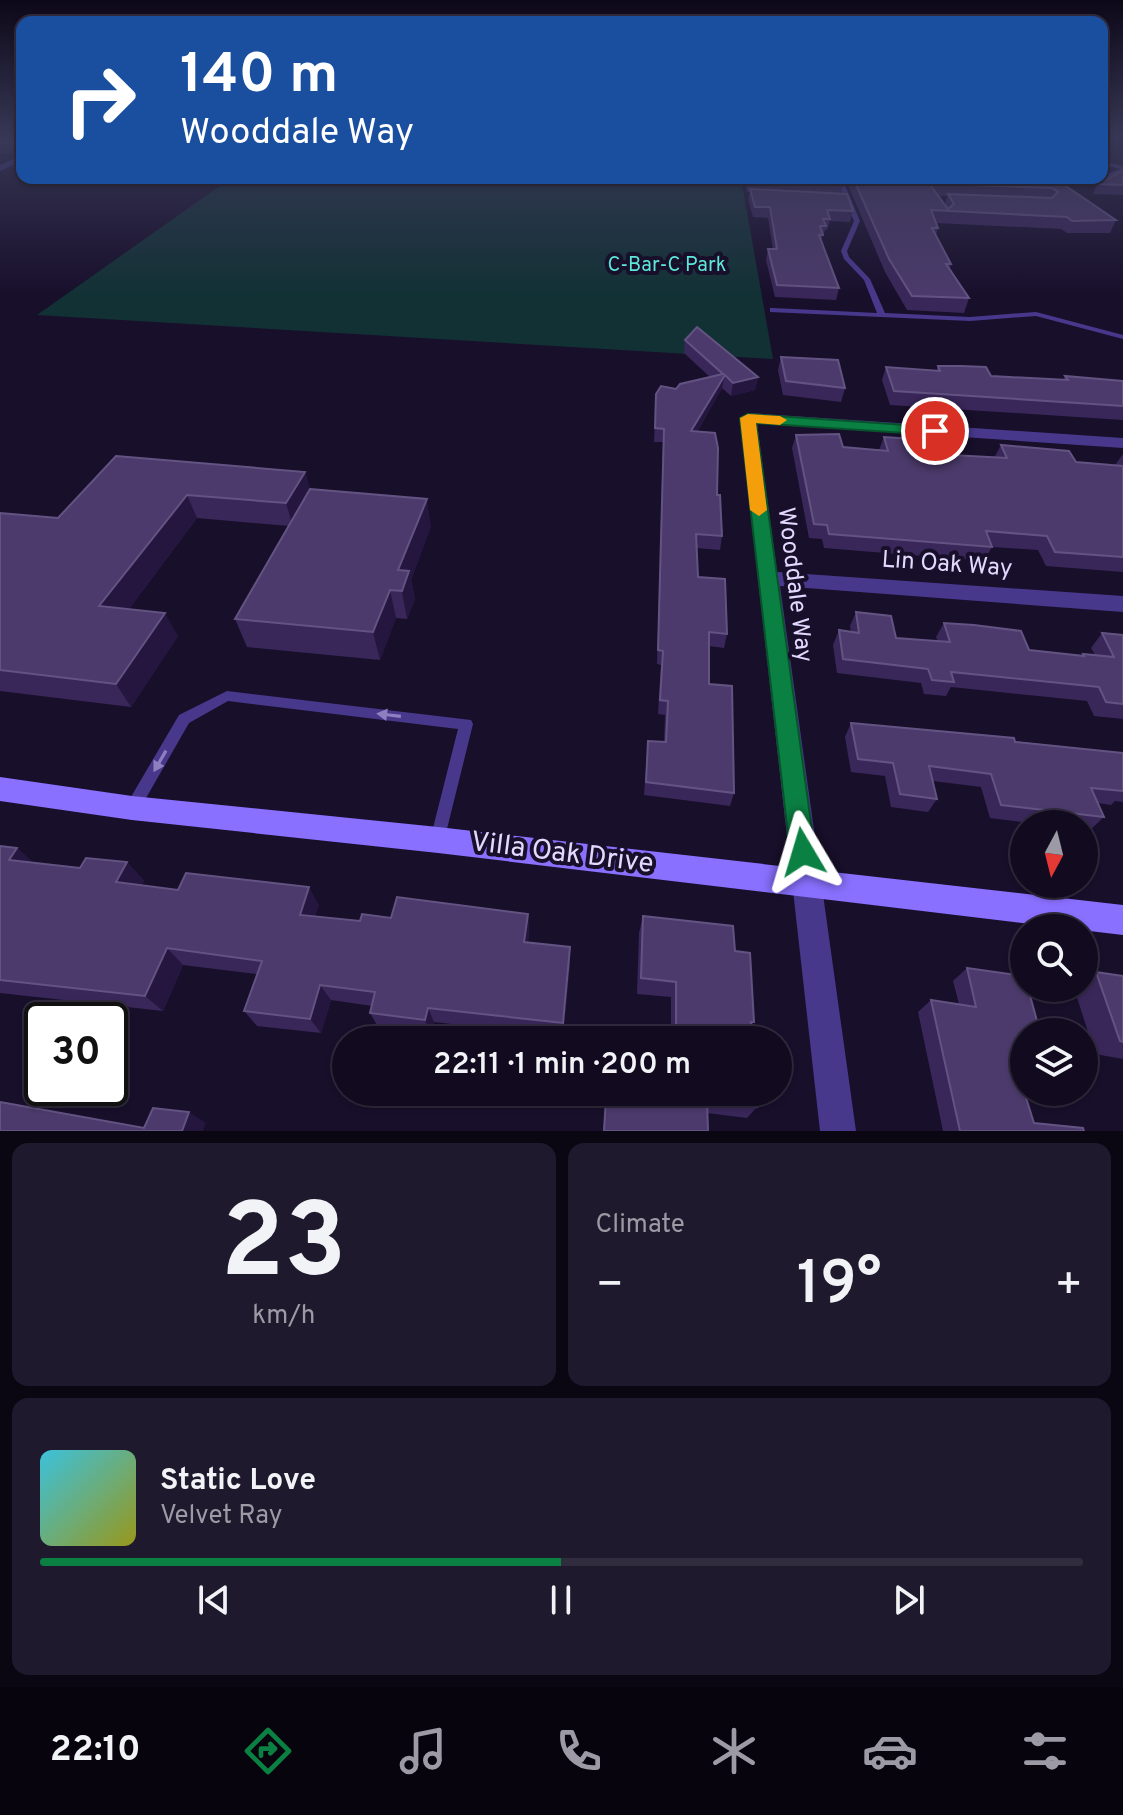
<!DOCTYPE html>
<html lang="en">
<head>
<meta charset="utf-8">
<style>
  body { margin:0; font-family:Overpass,sans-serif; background:#1f192d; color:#f1f3f6; height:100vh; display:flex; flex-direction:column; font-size:30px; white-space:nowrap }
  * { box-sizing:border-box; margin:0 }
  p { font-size:26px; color:#9c9ba5 }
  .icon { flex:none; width:44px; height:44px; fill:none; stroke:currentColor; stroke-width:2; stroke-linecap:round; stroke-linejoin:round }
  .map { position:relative; height:1131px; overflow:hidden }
  .panel { display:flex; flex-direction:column; gap:12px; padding:12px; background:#0a0612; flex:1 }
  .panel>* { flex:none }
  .hud { position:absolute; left:16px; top:16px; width:1092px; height:168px; border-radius:16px; box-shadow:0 2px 6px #0004,0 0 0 2px #312b3e; background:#1a4fa0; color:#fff; overflow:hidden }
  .needle { width:52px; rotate:187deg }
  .fabs { position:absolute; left:1010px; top:810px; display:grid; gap:16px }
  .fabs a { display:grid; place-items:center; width:88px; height:88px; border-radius:50%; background:#120b20; box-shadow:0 2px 6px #0004,0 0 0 2px #312b3e; font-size:40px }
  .speed { position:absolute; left:24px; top:1002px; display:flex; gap:16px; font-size:40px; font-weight:700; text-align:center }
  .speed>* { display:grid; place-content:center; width:104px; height:104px; border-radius:50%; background:#120b20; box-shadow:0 2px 6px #0004,0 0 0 2px #312b3e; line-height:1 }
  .speed .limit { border:4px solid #111; border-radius:12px; background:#fff; color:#111 }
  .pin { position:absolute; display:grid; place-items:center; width:68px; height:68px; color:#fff; margin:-34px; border:4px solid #fff; border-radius:50%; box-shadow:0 2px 8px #0007 }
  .me { position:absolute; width:88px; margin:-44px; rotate:353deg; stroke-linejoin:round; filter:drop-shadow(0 0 6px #0008) }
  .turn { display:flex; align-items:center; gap:28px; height:168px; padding:0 32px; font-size:36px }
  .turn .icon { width:104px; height:104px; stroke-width:2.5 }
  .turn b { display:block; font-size:56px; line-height:68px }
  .big { font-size:60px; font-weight:600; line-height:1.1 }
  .panel .widget { flex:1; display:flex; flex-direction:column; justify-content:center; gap:12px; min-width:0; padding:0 28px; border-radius:16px; background:#1f192d }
  .panel .dial { align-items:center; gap:0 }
  .dial b { font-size:104px; line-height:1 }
  .song { display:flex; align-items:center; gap:24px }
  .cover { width:96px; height:96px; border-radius:12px; background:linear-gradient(135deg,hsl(190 70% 55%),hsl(60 70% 35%)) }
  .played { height:8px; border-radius:4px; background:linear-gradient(90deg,#0b8043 50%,#312b3e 50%) }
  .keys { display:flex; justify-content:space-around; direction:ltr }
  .heat { display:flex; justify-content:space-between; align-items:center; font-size:44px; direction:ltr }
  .panel .tiles { flex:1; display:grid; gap:12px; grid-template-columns:1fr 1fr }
  .widget:last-child { grid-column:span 2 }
  .trip { position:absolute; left:332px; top:1026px; width:460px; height:80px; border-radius:40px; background:#120b20; box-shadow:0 2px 6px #0004,0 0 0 2px #312b3e; font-weight:600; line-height:80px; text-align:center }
  .menu { display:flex; height:128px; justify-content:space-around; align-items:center; background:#07040d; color:#9c9ba5 }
  .menu .icon { width:56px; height:56px }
  .menu .on { color:#0b8043 }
  .menu b { font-size:36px; color:#f1f3f6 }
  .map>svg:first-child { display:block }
</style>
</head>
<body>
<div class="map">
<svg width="1123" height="1131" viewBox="0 0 1123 1131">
  <rect width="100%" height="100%" fill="#180f2b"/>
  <path fill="#123135" d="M 231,178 L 741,178 L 773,359 L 37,315 Z"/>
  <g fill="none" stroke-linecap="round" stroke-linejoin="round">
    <g fill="#48388c" fill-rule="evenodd">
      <path d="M 1102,161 L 1123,166 L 1123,171 L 1107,178 L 1102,176 L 1102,172 L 1107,174 L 1120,169 L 1102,164 Z"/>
      <path d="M 836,178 L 842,178 L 860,221 L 847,251 L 849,257 L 870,279 L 885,313 L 970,317 L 1036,312 L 1123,335 L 1123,339 L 1036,316 L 970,321 L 770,312 L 770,308 L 773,308 L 877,313 L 864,280 L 844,259 L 841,251 L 854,221 Z"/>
      <path d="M 227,691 L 471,720 L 473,724 L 443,845 L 438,847 L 433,845 L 430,840 L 458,729 L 228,701 L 189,723 L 138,812 L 133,814 L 128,812 L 126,807 L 128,802 L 179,715 Z"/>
    </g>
    <g fill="#48388c" fill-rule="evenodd">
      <path d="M 22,155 L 22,161 L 0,171 L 0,165 Z"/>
      <path d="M 748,413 L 1123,438 L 1123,448 L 757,423 L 777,572 L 1123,596 L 1123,612 L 780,586 L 856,1131 L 820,1131 L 740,418 Z"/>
    </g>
    <path fill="#8970ff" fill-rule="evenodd" d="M 0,777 L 132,796 L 438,827 L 1123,905 L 1123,935 L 438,853 L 132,820 L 0,801 Z"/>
  </g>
  <g fill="#392759" fill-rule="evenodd">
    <path d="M 0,137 L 22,137 L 22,154 L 0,153 Z"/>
    <path d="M 1123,171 L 1123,195 L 1093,194 L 1097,184 Z"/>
    <path d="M 744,178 L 841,178 L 843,183 L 841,193 L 853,211 L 850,222 L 830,221 L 827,230 L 825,230 L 821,241 L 839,288 L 836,300 L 775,297 L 766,260 L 768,249 L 773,249 L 768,218 L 753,217 L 748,199 L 750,192 L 747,192 Z"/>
    <path d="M 849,178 L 1054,178 L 1116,220 L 1110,233 L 1067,233 L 1061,229 L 936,223 L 938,228 L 936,235 L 951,264 L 950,268 L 969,298 L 964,313 L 907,310 L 885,272 L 848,185 ZM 938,196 L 947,196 L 945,204 Z"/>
    <path d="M 685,340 L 758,377 L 755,390 L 731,396 L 722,388 L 697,432 L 717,495 L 722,536 L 720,550 L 696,548 L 698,577 L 727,634 L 724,648 L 709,646 L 709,684 L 734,793 L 730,806 L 644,795 L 648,741 L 664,742 L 665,715 L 658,714 L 661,665 L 657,664 L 663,442 L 654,442 L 656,394 L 676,389 L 710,377 L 684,353 Z"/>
    <path d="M 781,357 L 845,388 L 841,402 L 783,395 L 778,370 Z"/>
    <path d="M 938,366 L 991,376 L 1063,380 L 1065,376 L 1123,381 L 1123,420 L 890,405 L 882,380 L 886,367 L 936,371 Z"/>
    <path d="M 796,435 L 843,447 L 879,450 L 884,437 L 951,455 L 994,458 L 1001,445 L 1076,462 L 1115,465 L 1123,454 L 1123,572 L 1046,566 L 1038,550 L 992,547 L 984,561 L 824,548 L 822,539 L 809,538 L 792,448 Z"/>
    <path d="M 305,472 L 310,490 L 431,526 L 411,580 L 415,599 L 407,619 L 396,618 L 380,660 L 247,647 L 235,619 L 289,526 L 197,518 L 129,609 L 178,636 L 131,707 L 0,691 L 0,513 L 58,518 Z"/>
    <path d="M 856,612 L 896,638 L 938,641 L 936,637 L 944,623 L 1029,650 L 1082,656 L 1083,654 L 1095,655 L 1091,648 L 1102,633 L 1123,635 L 1123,719 L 1094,716 L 1087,701 L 951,687 L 946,696 L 924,694 L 921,683 L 837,673 L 833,645 L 839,630 L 851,632 L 850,626 Z"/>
    <path d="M 851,723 L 1123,753 L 1123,802 L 1115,801 L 1111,805 L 1098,803 L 1104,817 L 1090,830 L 1084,829 L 1084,824 L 1038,824 L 990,818 L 981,787 L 933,781 L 937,799 L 928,812 L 891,807 L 885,776 L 851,772 L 845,737 Z"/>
    <path d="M 0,846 L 17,848 L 33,863 L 80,868 L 127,862 L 144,881 L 141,886 L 319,905 L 315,916 L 360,921 L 391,918 L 528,914 L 529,931 L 528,943 L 570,963 L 563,1037 L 434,1022 L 431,1035 L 378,1027 L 370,1013 L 372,1006 L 331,1000 L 321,1033 L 257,1026 L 244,1011 L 257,974 L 183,965 L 163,1011 L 0,993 Z"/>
    <path d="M 643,916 L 735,951 L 754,1022 L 751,1026 L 752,1040 L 644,1040 L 647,1032 L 671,1035 L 671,997 L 637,994 L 639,933 Z"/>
    <path d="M 967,968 L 1024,1032 L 1024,1077 L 1019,1077 L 1034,1123 L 1084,1131 L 943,1131 L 918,1012 L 931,1000 L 959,1004 L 953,981 Z"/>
    <path d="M 1096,972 L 1123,976 L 1123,1059 L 1095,1054 L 1074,988 L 1084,988 L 1084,981 Z"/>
    <path d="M 641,1092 L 756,1092 L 757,1107 L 747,1118 L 707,1113 L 708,1131 L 603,1131 L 606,1098 L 641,1102 Z"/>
  </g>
  <g fill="#24163f">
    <path d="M 725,375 L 722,388 L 689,445 L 691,431 Z"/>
    <path d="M 758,377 L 755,390 L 731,396 L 733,383 Z"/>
    <path d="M 305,472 L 312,495 L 293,527 L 286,503 Z"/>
    <path d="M 187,495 L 197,518 L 114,629 L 99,606 Z"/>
    <path d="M 427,499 L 431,526 L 411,580 L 415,599 L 407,619 L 398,570 Z"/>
    <path d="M 390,590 L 396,618 L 380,660 L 373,632 Z"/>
    <path d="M 165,613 L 178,636 L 131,707 L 116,684 Z"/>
    <path d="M 17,848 L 37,867 L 9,860 Z"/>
    <path d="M 127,862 L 144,881 L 134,900 L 116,882 Z"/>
    <path d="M 309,887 L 319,905 L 310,932 L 300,915 Z"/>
    <path d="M 528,914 L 529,931 L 526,959 L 524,942 Z"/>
    <path d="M 570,947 L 570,963 L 563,1037 L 563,1023 Z"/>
    <path d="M 167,948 L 183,965 L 163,1011 L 145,996 Z"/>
    <path d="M 320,985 L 331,1000 L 321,1033 L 310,1019 Z"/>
    <path d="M 428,1008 L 434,1022 L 431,1035 L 425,1020 Z"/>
    <path d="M 189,1112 L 206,1123 L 203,1131 L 182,1131 Z"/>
  </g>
  <g fill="#4b3a6b" stroke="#635382" stroke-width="2">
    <path d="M 0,137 L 22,137 L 22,145 L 0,143 Z"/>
    <path d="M 1123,171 L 1123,185 L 1097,184 Z"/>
    <path d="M 748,178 L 841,178 L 843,183 L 749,180 Z"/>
    <path d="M 853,178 L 925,178 L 948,209 L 954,204 L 948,194 L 1052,198 L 1058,192 L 1052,188 L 942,184 L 937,178 L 1054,178 L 1116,220 L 1072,221 L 1067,217 L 931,210 L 938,228 L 932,228 L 951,264 L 946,264 L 969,298 L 912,296 L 889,259 Z"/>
    <path d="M 750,189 L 847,194 L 853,211 L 827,210 L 830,219 L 823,219 L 826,226 L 820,226 L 823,235 L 819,235 L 839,288 L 777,285 L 768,249 L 777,249 L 770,207 L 755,207 Z"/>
    <path d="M 697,327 L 758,377 L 733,383 L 725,375 L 691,431 L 715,433 L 718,448 L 717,495 L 720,495 L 722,536 L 696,534 L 698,577 L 725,579 L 727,634 L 709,632 L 709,684 L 732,686 L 734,793 L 646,782 L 648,741 L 666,742 L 668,701 L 660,700 L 663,651 L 658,650 L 664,429 L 655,428 L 656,394 L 661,386 L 676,389 L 680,384 L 723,374 L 685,340 Z"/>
    <path d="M 781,357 L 838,360 L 845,388 L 786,381 Z"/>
    <path d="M 938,366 L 961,366 L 986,367 L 991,376 L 1068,380 L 1065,376 L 1123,381 L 1123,406 L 894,391 L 886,367 L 940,371 Z"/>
    <path d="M 839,434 L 843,447 L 888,451 L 884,437 L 944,441 L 951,455 L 1007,458 L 1001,445 L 1069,451 L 1076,462 L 1123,466 L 1123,557 L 1055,552 L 1047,536 L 986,531 L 992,547 L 829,534 L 827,525 L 814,524 L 796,435 Z"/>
    <path d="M 116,456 L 305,472 L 286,503 L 187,495 L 99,606 L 165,613 L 116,684 L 0,670 L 0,513 L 58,518 Z"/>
    <path d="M 310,489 L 427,499 L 398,570 L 409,571 L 402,591 L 390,590 L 373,632 L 235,619 Z"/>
    <path d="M 856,612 L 891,616 L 896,638 L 950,642 L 944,623 L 974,625 L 1021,631 L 1029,650 L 1084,656 L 1083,654 L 1114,657 L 1102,633 L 1123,635 L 1123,704 L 1106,702 L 1099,687 L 951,672 L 954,682 L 932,680 L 928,669 L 843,659 L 839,630 L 859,633 Z"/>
    <path d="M 851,723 L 1014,738 L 1015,742 L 1123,753 L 1123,791 L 1091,788 L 1104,817 L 1001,805 L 991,774 L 929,766 L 937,799 L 900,794 L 893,763 L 858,759 Z"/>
    <path d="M 0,846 L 17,848 L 9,860 L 80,868 L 86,858 L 127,862 L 116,882 L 178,890 L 186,873 L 309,887 L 300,915 L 360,921 L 362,914 L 391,918 L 397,897 L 528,914 L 524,942 L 570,947 L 563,1023 L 428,1008 L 425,1020 L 370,1013 L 375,992 L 320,985 L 310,1019 L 244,1011 L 262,961 L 167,948 L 145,996 L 0,980 Z"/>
    <path d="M 643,916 L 733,926 L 735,951 L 750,953 L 754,1022 L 751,1022 L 752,1040 L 646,1040 L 647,1032 L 676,1036 L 676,982 L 641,978 Z"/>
    <path d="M 967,968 L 1024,976 L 1024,988 L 1028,988 L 1040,1032 L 1024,1032 L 1024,1064 L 1015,1063 L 1034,1123 L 1083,1128 L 1084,1131 L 960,1131 L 931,1000 L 976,1007 Z"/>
    <path d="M 1096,972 L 1123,976 L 1123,1042 L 1120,1041 Z"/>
    <path d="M 645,1092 L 756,1092 L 757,1107 L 707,1101 L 708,1131 L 604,1131 L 606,1098 L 645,1102 Z"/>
    <path d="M 0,1102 L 144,1128 L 153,1108 L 189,1112 L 182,1131 L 0,1131 Z"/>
  </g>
  <defs><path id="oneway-solid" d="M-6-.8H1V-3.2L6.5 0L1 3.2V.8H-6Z" transform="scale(2)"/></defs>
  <g fill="#8e80c0">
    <use href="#oneway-solid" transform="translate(389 715) rotate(-173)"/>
    <use href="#oneway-solid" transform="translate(160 761) rotate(120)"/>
  </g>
  <linearGradient id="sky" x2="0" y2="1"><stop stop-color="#0d0818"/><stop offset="0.46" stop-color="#373755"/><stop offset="1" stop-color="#373755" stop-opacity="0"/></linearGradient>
  <rect width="1123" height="295" fill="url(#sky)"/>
  <path fill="#0b8043" stroke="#07532c" stroke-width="2" d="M 748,414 L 935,427 L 943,431 L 935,435 L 756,423 L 815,852 L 812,861 L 803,864 L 794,861 L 790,852 L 740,418 Z"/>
  <path fill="#f59e0b" d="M 748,414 L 780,416 L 787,420 L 780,425 L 756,423 L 767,510 L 759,516 L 750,510 L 740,418 Z"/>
  <g text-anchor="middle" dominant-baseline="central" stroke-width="8" stroke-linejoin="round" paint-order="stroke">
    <g font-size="20" fill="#5de7d9" stroke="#180f2b">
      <text x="667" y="266">C-Bar-C Park</text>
    </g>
    <g font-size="24" fill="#e3d9ff" stroke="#180f2b">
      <text transform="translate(947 565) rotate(4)">Lin Oak Way</text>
      <text transform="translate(794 585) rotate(83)">Wooddale Way</text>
    </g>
    <g font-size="28" fill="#e3d9ff" stroke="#180f2b">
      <text transform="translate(562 854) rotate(7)">Villa Oak Drive</text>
    </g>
  </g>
</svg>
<div class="fabs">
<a><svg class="needle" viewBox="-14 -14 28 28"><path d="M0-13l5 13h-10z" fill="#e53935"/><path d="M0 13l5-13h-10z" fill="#9c9ba5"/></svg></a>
<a><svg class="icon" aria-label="search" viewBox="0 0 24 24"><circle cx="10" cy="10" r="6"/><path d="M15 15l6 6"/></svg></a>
<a><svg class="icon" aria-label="layers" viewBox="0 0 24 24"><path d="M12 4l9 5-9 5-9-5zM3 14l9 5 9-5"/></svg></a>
</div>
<div class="speed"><div class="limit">30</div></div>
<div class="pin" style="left:935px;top:431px;background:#d93025"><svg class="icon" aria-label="arrive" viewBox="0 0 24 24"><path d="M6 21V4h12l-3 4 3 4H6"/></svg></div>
<svg class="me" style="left:803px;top:852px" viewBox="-20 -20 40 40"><path d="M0-17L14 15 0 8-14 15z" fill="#0b8043" stroke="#fff" stroke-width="4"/></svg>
<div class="trip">22:11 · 1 min · 200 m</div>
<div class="hud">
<div class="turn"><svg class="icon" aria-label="right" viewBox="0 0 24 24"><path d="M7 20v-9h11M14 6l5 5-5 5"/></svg><div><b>140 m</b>Wooddale Way</div></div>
</div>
</div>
<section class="panel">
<div class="tiles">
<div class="widget dial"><b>23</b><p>km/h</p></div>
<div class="widget"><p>Climate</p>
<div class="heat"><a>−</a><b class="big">19°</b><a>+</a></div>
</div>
<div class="widget">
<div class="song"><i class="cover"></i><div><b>Static Love</b><p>Velvet Ray</p></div></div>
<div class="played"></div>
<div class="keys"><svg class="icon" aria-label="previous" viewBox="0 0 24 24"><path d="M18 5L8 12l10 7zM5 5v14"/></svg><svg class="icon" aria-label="pause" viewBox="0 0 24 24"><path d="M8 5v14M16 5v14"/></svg><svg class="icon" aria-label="next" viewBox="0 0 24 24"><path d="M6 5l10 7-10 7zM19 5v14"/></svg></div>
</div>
</div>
</section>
<nav class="menu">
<b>22:10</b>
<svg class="icon on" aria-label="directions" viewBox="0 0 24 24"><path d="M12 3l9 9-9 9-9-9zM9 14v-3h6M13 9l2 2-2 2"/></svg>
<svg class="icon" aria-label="music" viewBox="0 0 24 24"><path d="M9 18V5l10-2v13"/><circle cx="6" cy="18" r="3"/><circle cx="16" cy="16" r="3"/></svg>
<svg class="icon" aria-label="phone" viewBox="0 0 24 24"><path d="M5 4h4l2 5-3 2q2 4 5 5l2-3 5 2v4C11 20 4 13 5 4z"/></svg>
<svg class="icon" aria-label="climate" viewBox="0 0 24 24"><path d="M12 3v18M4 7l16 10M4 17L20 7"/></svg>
<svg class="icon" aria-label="car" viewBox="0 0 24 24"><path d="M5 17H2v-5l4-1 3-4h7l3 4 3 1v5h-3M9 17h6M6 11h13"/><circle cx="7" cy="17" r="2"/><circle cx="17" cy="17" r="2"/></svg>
<svg class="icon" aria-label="filters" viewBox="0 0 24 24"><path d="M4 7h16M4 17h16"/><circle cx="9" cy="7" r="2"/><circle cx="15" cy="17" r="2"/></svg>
</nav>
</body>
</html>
